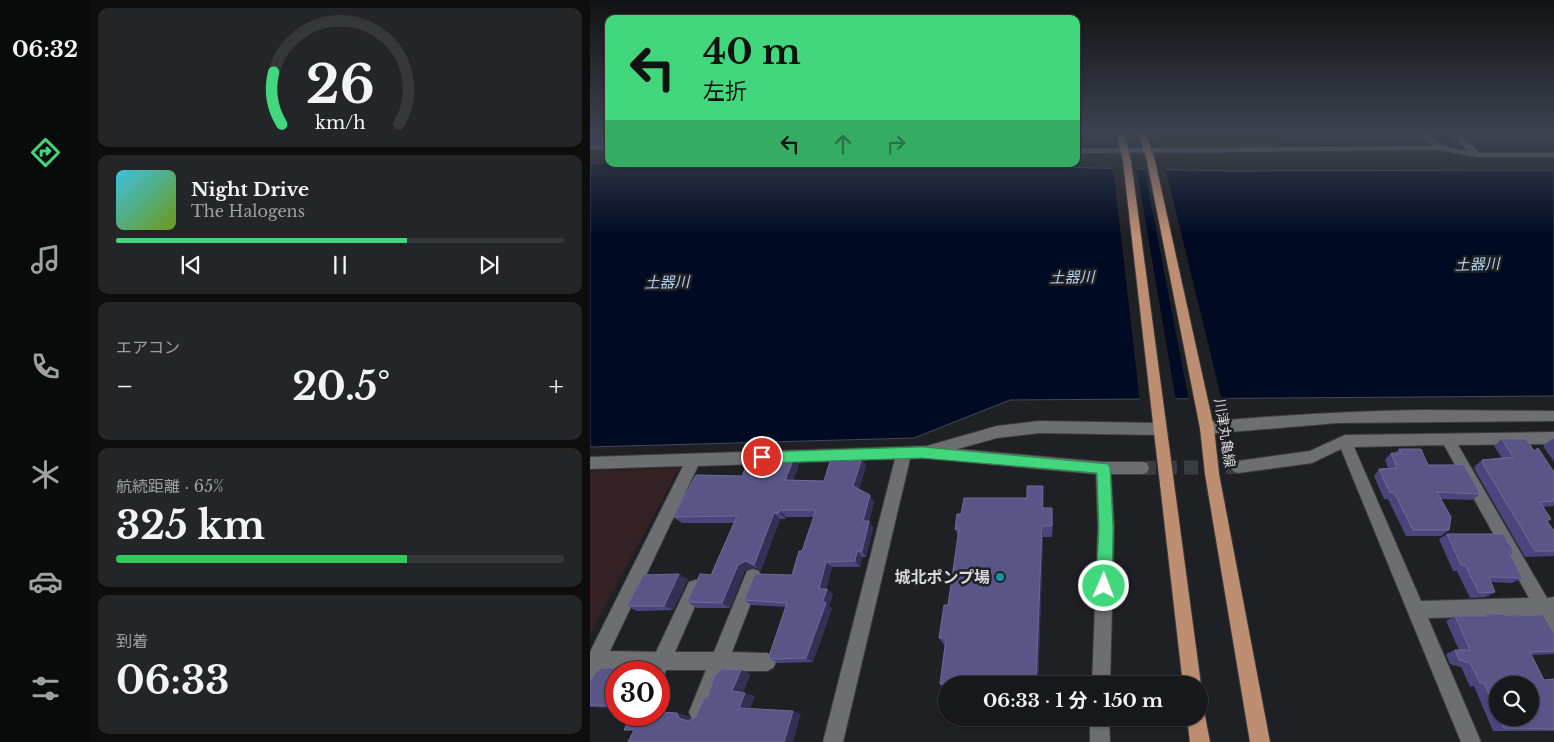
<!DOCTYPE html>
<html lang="ja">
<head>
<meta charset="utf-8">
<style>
  body { margin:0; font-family:"Libre Baskerville","Noto Sans JP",serif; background:#242527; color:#f1f3f6; height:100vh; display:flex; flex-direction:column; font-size:19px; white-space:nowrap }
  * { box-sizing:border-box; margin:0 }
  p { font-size:16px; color:#9ea0a2 }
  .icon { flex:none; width:28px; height:28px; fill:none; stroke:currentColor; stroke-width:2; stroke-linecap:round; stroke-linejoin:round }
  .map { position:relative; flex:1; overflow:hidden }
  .side { display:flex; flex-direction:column; gap:8px; padding:8px; background:#0d0d0e; width:500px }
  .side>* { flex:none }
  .top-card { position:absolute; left:15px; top:15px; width:475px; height:152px; border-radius:10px; box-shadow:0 1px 4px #0004,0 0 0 1px #363739; background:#42d77c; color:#111; overflow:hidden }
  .controls { position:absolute; left:899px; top:676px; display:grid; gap:10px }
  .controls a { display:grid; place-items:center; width:50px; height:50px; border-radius:50%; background:#17181a; box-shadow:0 1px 4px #0004,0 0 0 1px #363739; font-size:25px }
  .speed { position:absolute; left:15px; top:661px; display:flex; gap:10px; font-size:25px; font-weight:700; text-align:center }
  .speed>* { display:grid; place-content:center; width:65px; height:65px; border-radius:50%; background:#17181a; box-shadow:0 1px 4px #0004,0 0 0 1px #363739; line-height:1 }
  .speed .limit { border:8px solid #d22; background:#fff; color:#111 }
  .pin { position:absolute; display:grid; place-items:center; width:42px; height:42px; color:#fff; margin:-21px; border:2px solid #fff; border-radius:50%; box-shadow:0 1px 5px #0007 }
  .me { position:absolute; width:55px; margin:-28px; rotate:1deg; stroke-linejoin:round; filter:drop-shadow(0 0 4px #0008) }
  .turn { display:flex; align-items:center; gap:18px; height:105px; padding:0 15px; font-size:22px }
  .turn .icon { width:65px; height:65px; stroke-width:2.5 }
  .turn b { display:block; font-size:35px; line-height:42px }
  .lanes { display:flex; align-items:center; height:48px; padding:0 15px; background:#0003; justify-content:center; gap:25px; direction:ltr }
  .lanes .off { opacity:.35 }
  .big { font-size:38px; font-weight:700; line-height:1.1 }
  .side .tile { flex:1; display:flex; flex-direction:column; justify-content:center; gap:8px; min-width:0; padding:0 18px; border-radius:10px; background:#242527 }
  .side .dial { align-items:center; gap:0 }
  .dial svg { height:130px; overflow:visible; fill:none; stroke:#363739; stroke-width:7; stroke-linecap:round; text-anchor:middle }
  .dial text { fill:#f1f3f6; stroke:none }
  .song { display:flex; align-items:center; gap:15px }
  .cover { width:60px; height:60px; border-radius:8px; background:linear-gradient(135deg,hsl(190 70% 55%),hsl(80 70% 35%)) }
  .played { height:5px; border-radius:2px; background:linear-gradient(90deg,#42d77c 65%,#363739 65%) }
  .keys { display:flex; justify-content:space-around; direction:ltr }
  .heat { display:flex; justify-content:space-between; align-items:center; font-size:28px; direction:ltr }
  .charge { height:8px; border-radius:4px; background:linear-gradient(90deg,#34c759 65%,#363739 0) }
  .trip { position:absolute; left:348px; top:676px; width:270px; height:50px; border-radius:25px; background:#17181a; box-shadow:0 1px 4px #0004,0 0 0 1px #363739; font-weight:700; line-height:50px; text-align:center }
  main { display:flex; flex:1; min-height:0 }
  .menu { display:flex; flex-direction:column; width:90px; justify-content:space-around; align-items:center; background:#090a0a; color:#9ea0a2 }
  .menu .icon { width:35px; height:35px }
  .menu .selected { color:#42d77c }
  .menu b { font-size:22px; color:#f1f3f6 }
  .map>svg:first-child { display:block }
</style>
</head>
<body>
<main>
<nav class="menu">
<b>06:32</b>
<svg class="icon selected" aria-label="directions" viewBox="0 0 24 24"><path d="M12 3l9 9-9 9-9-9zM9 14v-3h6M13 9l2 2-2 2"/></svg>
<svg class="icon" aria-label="music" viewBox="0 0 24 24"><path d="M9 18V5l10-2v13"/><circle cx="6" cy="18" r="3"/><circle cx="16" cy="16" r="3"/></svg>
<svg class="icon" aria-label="phone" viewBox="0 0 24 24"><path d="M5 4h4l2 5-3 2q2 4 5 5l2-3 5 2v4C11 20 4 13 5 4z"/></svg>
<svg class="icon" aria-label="climate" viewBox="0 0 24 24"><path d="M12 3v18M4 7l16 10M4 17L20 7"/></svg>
<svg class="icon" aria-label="car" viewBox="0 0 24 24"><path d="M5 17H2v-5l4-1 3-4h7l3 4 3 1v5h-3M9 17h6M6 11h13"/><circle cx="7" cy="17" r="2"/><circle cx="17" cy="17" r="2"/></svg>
<svg class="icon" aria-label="filters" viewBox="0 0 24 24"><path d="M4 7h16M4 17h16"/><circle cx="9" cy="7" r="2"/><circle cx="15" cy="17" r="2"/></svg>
</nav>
<section class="side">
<div class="tile dial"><svg viewBox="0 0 100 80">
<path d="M14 69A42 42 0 1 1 86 69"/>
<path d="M14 69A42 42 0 0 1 9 37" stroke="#42d77c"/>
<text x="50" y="56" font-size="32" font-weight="700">26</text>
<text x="50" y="72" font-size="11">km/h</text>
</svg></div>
<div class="tile">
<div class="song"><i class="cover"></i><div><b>Night Drive</b><p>The Halogens</p></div></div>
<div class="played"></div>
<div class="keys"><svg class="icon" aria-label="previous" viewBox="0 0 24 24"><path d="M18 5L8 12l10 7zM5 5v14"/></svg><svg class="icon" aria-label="pause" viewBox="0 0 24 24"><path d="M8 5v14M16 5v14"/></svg><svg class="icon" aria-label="next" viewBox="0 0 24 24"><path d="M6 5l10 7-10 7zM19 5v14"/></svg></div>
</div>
<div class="tile"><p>エアコン</p>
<div class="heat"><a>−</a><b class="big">20.5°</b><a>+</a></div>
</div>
<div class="tile"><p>航続距離 · 65%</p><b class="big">325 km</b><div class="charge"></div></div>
<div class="tile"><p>到着</p><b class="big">06:33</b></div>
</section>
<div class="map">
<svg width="964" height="742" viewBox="0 0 964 742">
  <rect width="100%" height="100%" fill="#1f2023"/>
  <path fill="#342125" d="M 89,468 L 0,634 L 0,471 Z"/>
  <path fill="#383d00" d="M 570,132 L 680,132 L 687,146 L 573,146 Z"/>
  <path fill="#000b23" stroke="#41495a" d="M 0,163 L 374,165 L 638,171 L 964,170 L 964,396 L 420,400 L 324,438 L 0,447 Z"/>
  <g fill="#1f2023">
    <path d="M 523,166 L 546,166 L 586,401 L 550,402 Z"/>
    <path d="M 554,167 L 575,167 L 632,401 L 599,401 Z"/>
  </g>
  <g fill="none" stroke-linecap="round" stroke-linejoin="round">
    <path stroke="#3b3c3e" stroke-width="14" stroke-dasharray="14 7" stroke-linecap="butt" d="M 552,468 L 648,467"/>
    <g stroke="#3b3c3d" stroke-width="2">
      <g id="minor">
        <path d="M 829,132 L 837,132 L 852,146 L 878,151 L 858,132 L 867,132 L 890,153 L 964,153 L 964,157 L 888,157 L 849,150 L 486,153 L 486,149 L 842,146 Z"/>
        <rect x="0" y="145" width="19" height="4"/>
        <path d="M 834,410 L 964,411 L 964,421 L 747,423 L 617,434 L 612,432 L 610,428 L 612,424 L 617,422 C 689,415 761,411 834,410 Z"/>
        <path d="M 449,421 L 569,423 L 574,425 L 576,429 L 574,433 L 569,435 L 449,433 L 407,438 L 367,449 L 513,462 L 552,462 L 557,463 L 559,468 L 557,473 L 552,474 L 521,474 L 524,527 L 520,685 L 502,685 L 508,527 L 506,474 L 332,458 L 320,459 L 253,742 L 233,742 L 305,459 L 108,466 L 20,651 L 66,652 L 99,582 L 105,580 L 111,582 L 113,588 L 85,652 L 124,652 L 157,571 L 163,569 L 169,571 L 171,577 L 142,652 L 177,653 L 183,656 L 186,662 L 183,668 L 177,671 L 135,671 L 116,719 L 109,722 L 102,719 L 99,712 L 116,670 L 76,670 L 73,679 L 69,680 L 69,672 L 57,672 L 58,670 L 11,669 L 7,679 L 0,681 L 0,652 L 93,466 L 0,469 L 0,457 L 337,446 L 407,426 Z"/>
        <path d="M 964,432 L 964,444 L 868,445 L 957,598 L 964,597 L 964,635 L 958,632 L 948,615 L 838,618 L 891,742 L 871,742 L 751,449 L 722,463 L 648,473 L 643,471 L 641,467 L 643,463 L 648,461 L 720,451 L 755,435 ZM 854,445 L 939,598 L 831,601 L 764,447 Z"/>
        <path d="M 500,718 L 519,718 L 520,742 L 500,742 Z"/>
      </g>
    </g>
    <g stroke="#3b3c3d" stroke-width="2">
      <g id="major">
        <path d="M 526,132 L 534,132 L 541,161 L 611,685 L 609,691 L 609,685 L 593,685 L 533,161 Z"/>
        <path d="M 548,132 L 556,132 L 565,161 L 624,428 L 629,474 L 680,742 L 660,742 L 615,474 L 610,428 L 557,161 Z"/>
        <path d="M 609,709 L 614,711 L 620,742 L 600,742 L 597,718 L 609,718 Z"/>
      </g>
    </g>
    <use href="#minor" fill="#6d6e71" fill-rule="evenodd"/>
    <use href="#major" fill="#bd8e72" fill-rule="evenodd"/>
  </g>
  <g fill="#4b457d" fill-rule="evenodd">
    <rect x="0" y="132" width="19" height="12"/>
    <path d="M 732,132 L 778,132 L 750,142 Z"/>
    <path d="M 912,439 L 944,451 L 964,472 L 964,506 L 953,507 L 957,521 L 964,531 L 964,556 L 935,557 L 886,472 L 884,467 L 892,460 L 912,458 L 904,446 Z"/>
    <path d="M 962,439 L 964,439 L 964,462 L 953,446 Z"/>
    <path d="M 809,449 L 890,494 L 882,500 L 851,499 L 859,530 L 851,536 L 816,536 L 798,499 L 794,499 L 784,476 L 789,469 L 798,468 L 795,460 L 801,453 L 805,453 Z"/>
    <path d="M 209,465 L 203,480 L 234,481 L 276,465 L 269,489 L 284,502 L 279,521 L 283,528 L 276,557 L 272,557 L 270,567 L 242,567 L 236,589 L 237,589 L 243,594 L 239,606 L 242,608 L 223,662 L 188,663 L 180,659 L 196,607 L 162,605 L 154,600 L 202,575 L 212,551 L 224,517 L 196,517 L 196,519 L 190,519 L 171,570 L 164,567 L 155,570 L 140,608 L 107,608 L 97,602 L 121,575 L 144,523 L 92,523 L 83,517 L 152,476 Z"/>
    <path d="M 454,498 L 454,508 L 463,520 L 462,537 L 453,537 L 448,685 L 356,685 L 356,690 L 350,684 L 355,646 L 349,638 L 358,605 L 368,536 L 365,529 L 371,514 Z"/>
    <path d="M 857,534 L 924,552 L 920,555 L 932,578 L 922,583 L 901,582 L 905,592 L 896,597 L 880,598 L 867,571 L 863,571 L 849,539 Z"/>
    <path d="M 98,579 L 83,610 L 47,611 L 37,606 Z"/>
    <path d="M 899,614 L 915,615 L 964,633 L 964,654 L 941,655 L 954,680 L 964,679 L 964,731 L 903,731 L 884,686 L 880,687 L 871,667 L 860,664 L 856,654 L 865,650 L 869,650 L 856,621 L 865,616 L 895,616 ZM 908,685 L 940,718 L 908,718 Z"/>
    <path d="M 12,668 L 31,668 L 42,672 L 26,672 L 26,708 L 0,707 L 0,683 L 5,673 Z"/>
  </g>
  <g fill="#333055">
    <path d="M 754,132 L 778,132 L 750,142 Z"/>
    <path d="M 204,458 L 209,465 L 200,487 L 195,480 Z"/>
    <path d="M 272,458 L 276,465 L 268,493 L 263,486 Z"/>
    <path d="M 453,486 L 454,498 L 453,520 L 452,508 Z"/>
    <path d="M 280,495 L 284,502 L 279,521 L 283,528 L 276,557 L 272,551 L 273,521 Z"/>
    <path d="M 462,508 L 463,520 L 462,537 Z"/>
    <path d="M 190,510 L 196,517 L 196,519 L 189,513 Z"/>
    <path d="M 184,513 L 190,519 L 171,570 L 164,565 Z"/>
    <path d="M 452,526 L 453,537 L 448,685 L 446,685 Z"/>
    <path d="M 267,551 L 272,557 L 270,567 L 265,561 Z"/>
    <path d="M 156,561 L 164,567 L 155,570 L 140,608 L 132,603 L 148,565 Z"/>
    <path d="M 236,562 L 242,567 L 235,594 L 229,589 Z"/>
    <path d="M 89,574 L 98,579 L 83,610 L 74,606 Z"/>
    <path d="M 237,589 L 243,594 L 239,606 L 242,608 L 223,662 L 216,658 Z"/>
    <path d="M 31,668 L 42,672 L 29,672 Z"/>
    <path d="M 151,670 L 161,674 L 152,695 L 142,691 Z"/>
    <path d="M 155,693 L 165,696 L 159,711 L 149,708 Z"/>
    <path d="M 203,711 L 211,714 L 203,742 L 194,742 Z"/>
    <path d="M 87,713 L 99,716 L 101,721 L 98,721 L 89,718 Z"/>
  </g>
  <g fill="#5a5587" stroke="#6e6a94">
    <path d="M 912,439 L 936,439 L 944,451 L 948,448 L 964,472 L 964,501 L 950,502 L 961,519 L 957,521 L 964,531 L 964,551 L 945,551 L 894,466 L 892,460 L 923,457 Z"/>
    <path d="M 809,449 L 831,449 L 838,465 L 874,465 L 890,494 L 847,492 L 861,517 L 859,530 L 823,530 L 804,492 L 800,493 L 789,469 L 807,468 L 801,453 L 811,453 Z"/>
    <path d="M 204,458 L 195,480 L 234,481 L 241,458 L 272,458 L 263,486 L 280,495 L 273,521 L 279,521 L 272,551 L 267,551 L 265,561 L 236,562 L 229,589 L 237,589 L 233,601 L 236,603 L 216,658 L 180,659 L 179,656 L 197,603 L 154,600 L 165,574 L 202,575 L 209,551 L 212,551 L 226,510 L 190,510 L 189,513 L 184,513 L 164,565 L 156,561 L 148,565 L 132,603 L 97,602 L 110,574 L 121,575 L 147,516 L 83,517 L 106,475 L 152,476 L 159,460 Z"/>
    <path d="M 437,486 L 453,486 L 452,508 L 462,508 L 462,526 L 452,526 L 446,683 L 350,684 L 356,638 L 349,638 L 354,605 L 358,605 L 369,529 L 365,529 L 367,514 L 371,514 L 374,498 L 437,498 Z"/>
    <path d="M 857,534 L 913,534 L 924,552 L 919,552 L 932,578 L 899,577 L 905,592 L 889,593 L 875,565 L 871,565 Z"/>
    <path d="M 89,574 L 74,606 L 37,606 L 53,575 Z"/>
    <path d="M 899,614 L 914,614 L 915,615 L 923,616 L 953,615 L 964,633 L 964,651 L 940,652 L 954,680 L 964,679 L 964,729 L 914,728 L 909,718 L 940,718 L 940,685 L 908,685 L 908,714 L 894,683 L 890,683 L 880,663 L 869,660 L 865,650 L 880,650 L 865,616 L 900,616 Z"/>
    <path d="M 12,668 L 31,668 L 29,672 L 26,672 L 26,706 L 0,705 L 0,683 L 5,673 Z"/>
    <path d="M 132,669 L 151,670 L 142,691 L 155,693 L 149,708 L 203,711 L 194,742 L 38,742 L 44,730 L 34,730 L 41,715 L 69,715 L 69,712 L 87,713 L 89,718 L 98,721 L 106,717 L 114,698 L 117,698 L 125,675 Z"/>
  </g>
  <linearGradient id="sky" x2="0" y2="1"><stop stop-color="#111213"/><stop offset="0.56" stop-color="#3c4250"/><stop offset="1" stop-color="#3c4250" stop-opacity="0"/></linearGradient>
  <rect width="964" height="236" fill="url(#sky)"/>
  <path fill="#42d77c" stroke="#2b8c51" d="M 332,447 L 518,464 L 520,468 L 523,528 L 522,586 L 519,592 L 514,594 L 509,592 L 506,586 L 509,528 L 507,473 L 332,458 L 172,463 L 167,461 L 165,457 L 167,453 L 172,452 Z"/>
  <circle fill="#0f9aa8" stroke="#1f2023" stroke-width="2" cx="410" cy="577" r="5"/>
  <g text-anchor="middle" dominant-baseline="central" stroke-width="5" stroke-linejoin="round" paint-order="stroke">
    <g font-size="14" fill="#d8d9da" stroke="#1f2023">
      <text transform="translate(635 433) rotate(81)">川津丸亀線</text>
    </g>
    <g font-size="15" font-style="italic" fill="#b6d2f0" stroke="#1f2023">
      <text transform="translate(887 264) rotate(-2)">土器川</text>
      <text transform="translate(482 277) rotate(-1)">土器川</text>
      <text transform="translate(77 282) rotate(-1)">土器川</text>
    </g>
    <g font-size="16" font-weight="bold" fill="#d8d9da" stroke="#1f2023" text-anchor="end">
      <text x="400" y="577">城北ポンプ場</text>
    </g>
  </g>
</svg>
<div class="controls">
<a><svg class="icon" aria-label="search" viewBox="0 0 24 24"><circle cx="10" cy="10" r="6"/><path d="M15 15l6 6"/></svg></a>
</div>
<div class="speed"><div class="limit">30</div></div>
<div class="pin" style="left:172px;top:457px;background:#d93025"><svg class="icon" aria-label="arrive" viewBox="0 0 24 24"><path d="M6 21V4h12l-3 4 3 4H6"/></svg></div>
<svg class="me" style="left:514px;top:586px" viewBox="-20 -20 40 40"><circle r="17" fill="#42d77c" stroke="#fff" stroke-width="3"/><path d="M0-11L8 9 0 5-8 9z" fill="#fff"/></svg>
<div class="trip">06:33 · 1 分 · 150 m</div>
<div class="top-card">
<div class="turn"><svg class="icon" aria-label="left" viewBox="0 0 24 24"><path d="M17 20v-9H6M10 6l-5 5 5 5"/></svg><div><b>40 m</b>左折</div></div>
<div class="lanes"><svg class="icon" aria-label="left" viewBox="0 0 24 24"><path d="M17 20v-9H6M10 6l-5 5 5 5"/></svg><svg class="icon off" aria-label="ahead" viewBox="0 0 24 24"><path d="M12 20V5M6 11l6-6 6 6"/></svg><svg class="icon off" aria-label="right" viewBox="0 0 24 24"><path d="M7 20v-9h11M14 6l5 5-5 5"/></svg></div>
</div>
</div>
</main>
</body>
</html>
